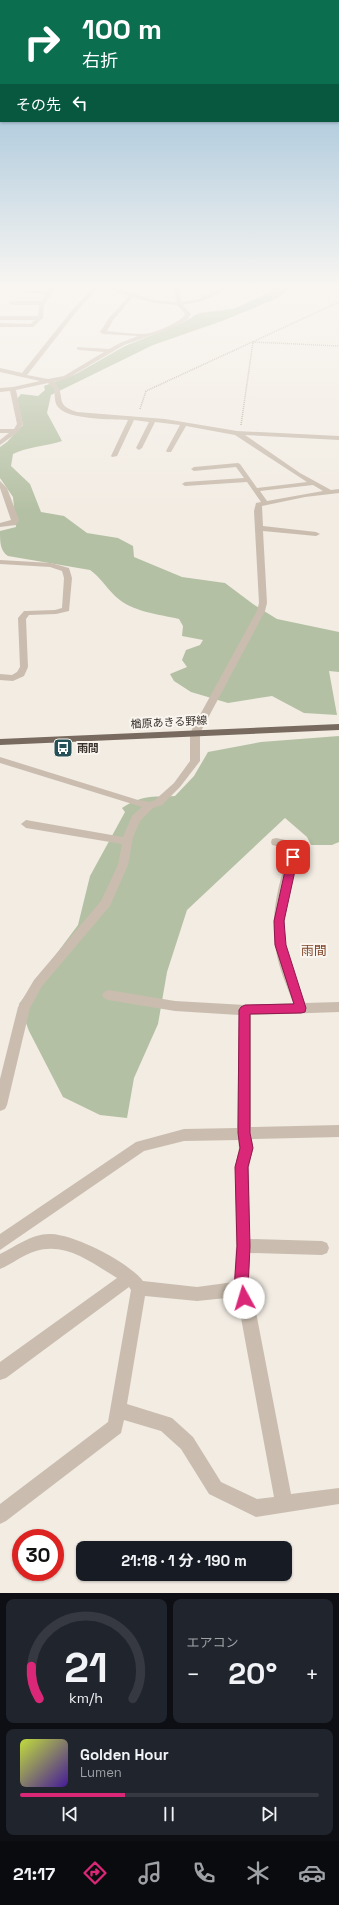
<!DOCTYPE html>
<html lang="ja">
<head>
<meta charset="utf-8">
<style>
  body { margin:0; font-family:"Space Grotesk","Noto Sans JP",sans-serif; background:#20242c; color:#f1f3f6; height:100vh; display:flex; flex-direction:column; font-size:15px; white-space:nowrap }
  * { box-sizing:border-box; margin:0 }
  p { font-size:13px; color:#9ea1a6 }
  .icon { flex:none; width:22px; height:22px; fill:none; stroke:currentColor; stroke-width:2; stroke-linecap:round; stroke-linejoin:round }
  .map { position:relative; height:1593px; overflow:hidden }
  .side { display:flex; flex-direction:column; gap:6px; padding:6px; background:#0d0f14; flex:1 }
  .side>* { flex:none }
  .top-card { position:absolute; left:0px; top:0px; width:339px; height:122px; box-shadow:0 1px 3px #0004; background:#0b6e4f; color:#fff; overflow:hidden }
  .speed { position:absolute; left:12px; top:1529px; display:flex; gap:8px; font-size:20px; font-weight:700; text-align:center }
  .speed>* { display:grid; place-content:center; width:52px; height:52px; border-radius:50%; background:#171b24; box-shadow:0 1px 3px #0004; line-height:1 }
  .speed .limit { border:6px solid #d22; background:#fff; color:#111 }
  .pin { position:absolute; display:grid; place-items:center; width:34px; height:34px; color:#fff; margin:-17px; border-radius:8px; box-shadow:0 2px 6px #0006 }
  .me { position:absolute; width:44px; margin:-22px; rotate:354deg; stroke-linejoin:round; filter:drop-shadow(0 0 3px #0008) }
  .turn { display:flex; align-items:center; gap:14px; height:84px; padding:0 16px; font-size:18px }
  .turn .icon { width:52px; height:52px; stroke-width:2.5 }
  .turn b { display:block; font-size:28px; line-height:34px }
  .then { display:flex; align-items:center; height:38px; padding:0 16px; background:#0003; gap:8px; font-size:15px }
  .big { font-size:30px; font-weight:700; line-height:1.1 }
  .side .tile { flex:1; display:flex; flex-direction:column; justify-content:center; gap:6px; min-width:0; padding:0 14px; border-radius:8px; background:#20242c }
  .side .dial { align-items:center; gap:0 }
  .dial svg { height:104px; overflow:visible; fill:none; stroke:#363941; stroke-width:7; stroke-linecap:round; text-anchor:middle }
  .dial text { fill:#f1f3f6; stroke:none }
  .song { display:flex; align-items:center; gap:12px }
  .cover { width:48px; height:48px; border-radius:6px; background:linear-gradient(135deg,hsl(70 70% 55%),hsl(260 70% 35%)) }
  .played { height:4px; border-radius:2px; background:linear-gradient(90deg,#db2777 35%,#363941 35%) }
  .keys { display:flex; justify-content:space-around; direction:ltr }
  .heat { display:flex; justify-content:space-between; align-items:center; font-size:22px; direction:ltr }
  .side .tiles { flex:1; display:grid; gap:6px; grid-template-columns:1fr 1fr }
  .tile:last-child { grid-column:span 2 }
  .trip { position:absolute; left:76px; top:1541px; width:216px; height:40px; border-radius:8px; background:#171b24; box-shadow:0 1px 3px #0004; font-weight:700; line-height:40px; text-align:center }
  .tab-bar { display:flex; height:64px; justify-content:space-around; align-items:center; background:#090b0e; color:#9ea1a6 }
  .tab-bar .icon { width:28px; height:28px }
  .tab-bar .current { color:#db2777 }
  .tab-bar b { font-size:18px; color:#f1f3f6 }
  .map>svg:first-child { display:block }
</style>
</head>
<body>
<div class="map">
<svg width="339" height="1593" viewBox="0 0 339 1593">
  <rect width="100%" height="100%" fill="#f2ece3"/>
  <g fill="#b4c0a3">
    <path d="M 272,288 L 289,288 L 278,298 L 222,321 L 153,345 L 51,395 L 47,413 L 62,441 C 47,446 26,447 13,454 L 11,466 L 30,484 L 41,512 L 64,516 L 87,533 L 118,538 L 133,546 L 134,557 L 182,577 L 225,583 L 253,604 L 277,619 L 339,632 L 339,672 L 329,671 L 337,715 L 304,713 L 272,696 L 228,703 L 191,692 L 174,681 L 170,674 L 187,667 L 182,660 L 186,650 L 200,645 L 203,640 L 182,636 L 183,626 L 179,619 C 158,614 132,612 115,596 C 106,587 100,577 90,570 L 8,556 C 0,551 0,542 0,531 L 16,527 L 13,497 L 0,478 L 0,447 L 7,442 L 23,425 L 17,399 L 21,394 L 38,396 L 45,390 L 44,386 L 76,374 L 125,346 L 182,323 L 199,313 L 233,309 L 269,293 Z"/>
    <path d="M 339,736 L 339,842 L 332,845 L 311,845 L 307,837 L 285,818 L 187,910 L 167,972 L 158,1024 L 134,1078 L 127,1118 L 100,1115 L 63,1097 L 29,1031 L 19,1004 L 78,925 L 90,876 L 125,812 L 122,808 C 142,795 151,797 175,796 L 194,776 L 208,752 L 261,742 Z"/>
  </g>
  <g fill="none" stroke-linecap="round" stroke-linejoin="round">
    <g stroke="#b5a899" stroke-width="1.5" stroke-dasharray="1 1" stroke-linecap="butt">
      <path d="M 140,409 L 146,391 L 339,302"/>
      <path d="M 241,425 L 253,342 L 339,346"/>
    </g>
    <g fill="#cabdaf" fill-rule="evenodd">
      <path d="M 50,288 L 55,288 L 44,305 L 43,318 L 33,327 L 0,327 L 0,323 L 30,324 L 35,320 L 0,320 L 0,316 L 38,316 L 39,305 L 12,305 L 9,303 L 12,301 L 41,301 L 46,294 L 22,292 L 24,291 L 48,291 Z"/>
      <path d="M 93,288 L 98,288 L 77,311 L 27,375 L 48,379 L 64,376 L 104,352 L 79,350 L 77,349 L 77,347 L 109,349 L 120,343 L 138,336 L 103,334 L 100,332 L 109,318 L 129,296 L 106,288 L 114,288 L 154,300 L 176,302 L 174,288 L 179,288 L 181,302 L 199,299 L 222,288 L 228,288 L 203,301 L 183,305 L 191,314 L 188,319 L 177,326 L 124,345 L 68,378 L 54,382 C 68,396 52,404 77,412 L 165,419 L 237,431 L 339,436 L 339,440 L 245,435 L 300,473 L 331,490 L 339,489 L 339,493 L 305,497 L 262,506 L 263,526 L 316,532 L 320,534 L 316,536 L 263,531 L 267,603 L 265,611 L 200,733 L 200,761 L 180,787 L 162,805 L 153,808 L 140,821 L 133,837 L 128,865 L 110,906 L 42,986 L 30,1008 L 7,1105 L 5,1109 L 0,1111 L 0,1079 L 18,1007 L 34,980 L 101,901 L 118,865 L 122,844 L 26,828 L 21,824 L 26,820 L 123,837 L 132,816 L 142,807 L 0,763 L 0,757 L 138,800 L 150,802 L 155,800 L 174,783 L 190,761 L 190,733 L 257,611 L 259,603 L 254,511 L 256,503 L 261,502 L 247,482 L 185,486 L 182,484 L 185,482 L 244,478 L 236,467 L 194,471 L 191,469 L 194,467 L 238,463 L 240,464 L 257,488 L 307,482 L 235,435 L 186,426 L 171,452 L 167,452 L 166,451 L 180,425 L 155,422 L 142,448 L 139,450 L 136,448 L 149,422 L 134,420 L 117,456 L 112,457 L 111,456 L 128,420 C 112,419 68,420 58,407 C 54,403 55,394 54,388 L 48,383 L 16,390 L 23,424 L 18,432 L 0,445 L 0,440 L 9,433 L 0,433 L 0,429 L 14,429 L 17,424 L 10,391 L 0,392 L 0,388 L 13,387 L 40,381 L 0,372 L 0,368 L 22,373 L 73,309 ZM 133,297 L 154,303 L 177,305 L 185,314 C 182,322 152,334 144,334 C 132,334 119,332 107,331 L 113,320 ZM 313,485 L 323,491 L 267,501 L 260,491 Z"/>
      <path d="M 0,481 L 7,488 L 19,520 L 16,525 L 0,527 L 0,523 L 11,520 L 0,488 Z"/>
      <path d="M 0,560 L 51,563 L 69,568 L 72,578 L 69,611 L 56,614 L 29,615 L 26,619 L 28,667 L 24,676 L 13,681 L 0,680 L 0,674 L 12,675 L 17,672 L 20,667 L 18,618 L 24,611 L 27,611 L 55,610 L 62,608 L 64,578 L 62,571 L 50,567 L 0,564 Z"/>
      <path d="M 276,838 L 300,843 L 301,846 C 291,879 280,916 287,951 C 291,969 299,986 305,1003 L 339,1002 L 339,1012 L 251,1015 L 251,1127 L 339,1125 L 339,1137 L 252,1139 L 253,1148 L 249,1167 L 250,1239 L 322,1241 L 327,1243 L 329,1248 L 327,1253 L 322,1255 L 250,1253 L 248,1289 L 255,1307 L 291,1494 L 339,1488 L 339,1504 L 256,1517 L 209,1494 L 181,1449 L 161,1431 L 124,1420 L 121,1433 L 6,1521 L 0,1524 L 0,1504 L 108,1422 L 131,1290 L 129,1287 L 6,1378 L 0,1380 L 0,1362 L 117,1278 C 92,1263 66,1242 36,1251 C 24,1254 12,1264 0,1269 L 0,1254 C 16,1246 33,1233 51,1234 C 76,1235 128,1262 143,1281 L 197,1287 L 234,1282 L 236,1246 L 235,1167 L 239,1148 L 238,1140 L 184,1141 L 144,1151 L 0,1250 L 0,1234 L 136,1142 L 184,1129 L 237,1128 L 239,1015 L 175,1011 L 108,1000 L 104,998 L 102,995 L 104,992 L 108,990 L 175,1001 L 245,1005 L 293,1003 C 287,986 279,969 276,951 C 269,917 279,881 290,849 L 272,845 L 271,842 L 272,839 ZM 145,1296 L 197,1301 L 236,1297 L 239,1307 L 274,1497 L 257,1499 L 221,1482 L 193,1437 L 172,1418 L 127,1404 Z"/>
    </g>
    <path fill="#796a5f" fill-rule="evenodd" d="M 339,724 L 339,730 L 0,745 L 0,739 Z"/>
  </g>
  <linearGradient id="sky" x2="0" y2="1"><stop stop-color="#80afd0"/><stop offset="0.56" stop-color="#f9f6f2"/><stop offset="1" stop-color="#f9f6f2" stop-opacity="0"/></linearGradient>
  <rect width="339" height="511" fill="url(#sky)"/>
  <path fill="#db2777" stroke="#8e194d" d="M 293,853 L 298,857 L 284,921 L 286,945 L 306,1008 L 305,1012 L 301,1013 L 250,1014 L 250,1133 L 253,1148 L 248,1167 L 250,1246 L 248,1290 L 251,1298 L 249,1303 L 244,1305 L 239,1303 L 234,1290 L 237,1246 L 235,1167 L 240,1148 L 238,1133 L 239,1010 L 241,1007 L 245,1005 L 294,1004 L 275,945 L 274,921 L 288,857 Z"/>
  <defs>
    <g id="bus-square" transform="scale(1)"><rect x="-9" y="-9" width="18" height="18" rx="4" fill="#255057" stroke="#faf6ef"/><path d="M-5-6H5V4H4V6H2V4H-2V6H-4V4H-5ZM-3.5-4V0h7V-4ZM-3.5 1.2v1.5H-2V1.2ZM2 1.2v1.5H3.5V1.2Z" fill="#fff"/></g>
  </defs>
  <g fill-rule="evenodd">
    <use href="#bus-square" x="63" y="748"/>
  </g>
  <g text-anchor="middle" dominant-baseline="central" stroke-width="4" stroke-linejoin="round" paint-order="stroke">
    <g font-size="11" fill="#39322c" stroke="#faf6ef">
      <text transform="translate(169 722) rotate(-3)">楢原あきる野線</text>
    </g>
    <g font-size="11" font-weight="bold" fill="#39322c" stroke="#faf6ef" text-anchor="start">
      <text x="77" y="748">雨間</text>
    </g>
    <g font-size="13" fill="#81482c" stroke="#faf6ef">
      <text x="314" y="950">雨間</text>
    </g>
  </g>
</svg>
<div class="speed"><div class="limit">30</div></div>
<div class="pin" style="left:293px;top:857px;background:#d93025"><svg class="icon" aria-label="arrive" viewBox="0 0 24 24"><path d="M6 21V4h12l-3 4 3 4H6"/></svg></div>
<svg class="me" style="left:244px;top:1298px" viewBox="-20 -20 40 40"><circle r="19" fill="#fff"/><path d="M0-13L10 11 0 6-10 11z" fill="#db2777"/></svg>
<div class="trip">21:18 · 1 分 · 190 m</div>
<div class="top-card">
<div class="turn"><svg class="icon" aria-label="right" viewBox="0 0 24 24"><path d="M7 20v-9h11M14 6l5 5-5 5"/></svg><div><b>100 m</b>右折</div></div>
<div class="then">その先<svg class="icon" aria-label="left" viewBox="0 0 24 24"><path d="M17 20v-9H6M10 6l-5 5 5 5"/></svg></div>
</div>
</div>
<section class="side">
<div class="tiles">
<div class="tile dial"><svg viewBox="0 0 100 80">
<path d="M14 69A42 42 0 1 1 86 69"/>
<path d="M14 69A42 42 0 0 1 8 44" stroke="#db2777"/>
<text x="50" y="56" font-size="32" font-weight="700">21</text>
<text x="50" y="72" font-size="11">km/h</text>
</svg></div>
<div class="tile"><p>エアコン</p>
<div class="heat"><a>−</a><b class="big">20°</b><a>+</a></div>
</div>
<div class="tile">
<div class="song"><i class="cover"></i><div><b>Golden Hour</b><p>Lumen</p></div></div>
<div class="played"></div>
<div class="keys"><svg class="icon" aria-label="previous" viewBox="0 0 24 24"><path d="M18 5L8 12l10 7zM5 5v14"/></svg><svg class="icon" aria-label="pause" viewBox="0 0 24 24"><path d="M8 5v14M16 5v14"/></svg><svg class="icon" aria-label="next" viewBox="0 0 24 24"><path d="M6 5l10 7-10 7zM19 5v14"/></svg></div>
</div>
</div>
</section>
<nav class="tab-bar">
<b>21:17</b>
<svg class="icon current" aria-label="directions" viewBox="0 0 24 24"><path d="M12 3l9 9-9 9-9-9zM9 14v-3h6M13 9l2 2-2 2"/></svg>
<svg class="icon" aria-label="music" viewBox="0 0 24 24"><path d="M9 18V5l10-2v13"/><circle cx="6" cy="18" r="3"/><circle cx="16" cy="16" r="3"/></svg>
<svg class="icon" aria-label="phone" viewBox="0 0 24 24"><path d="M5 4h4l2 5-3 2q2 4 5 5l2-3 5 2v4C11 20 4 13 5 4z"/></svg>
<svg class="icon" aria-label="climate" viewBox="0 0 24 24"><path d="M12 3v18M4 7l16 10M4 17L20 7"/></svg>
<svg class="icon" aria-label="car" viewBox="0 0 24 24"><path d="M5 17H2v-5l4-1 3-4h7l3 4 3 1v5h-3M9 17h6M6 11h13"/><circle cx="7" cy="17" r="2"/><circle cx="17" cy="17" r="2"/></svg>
</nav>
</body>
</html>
